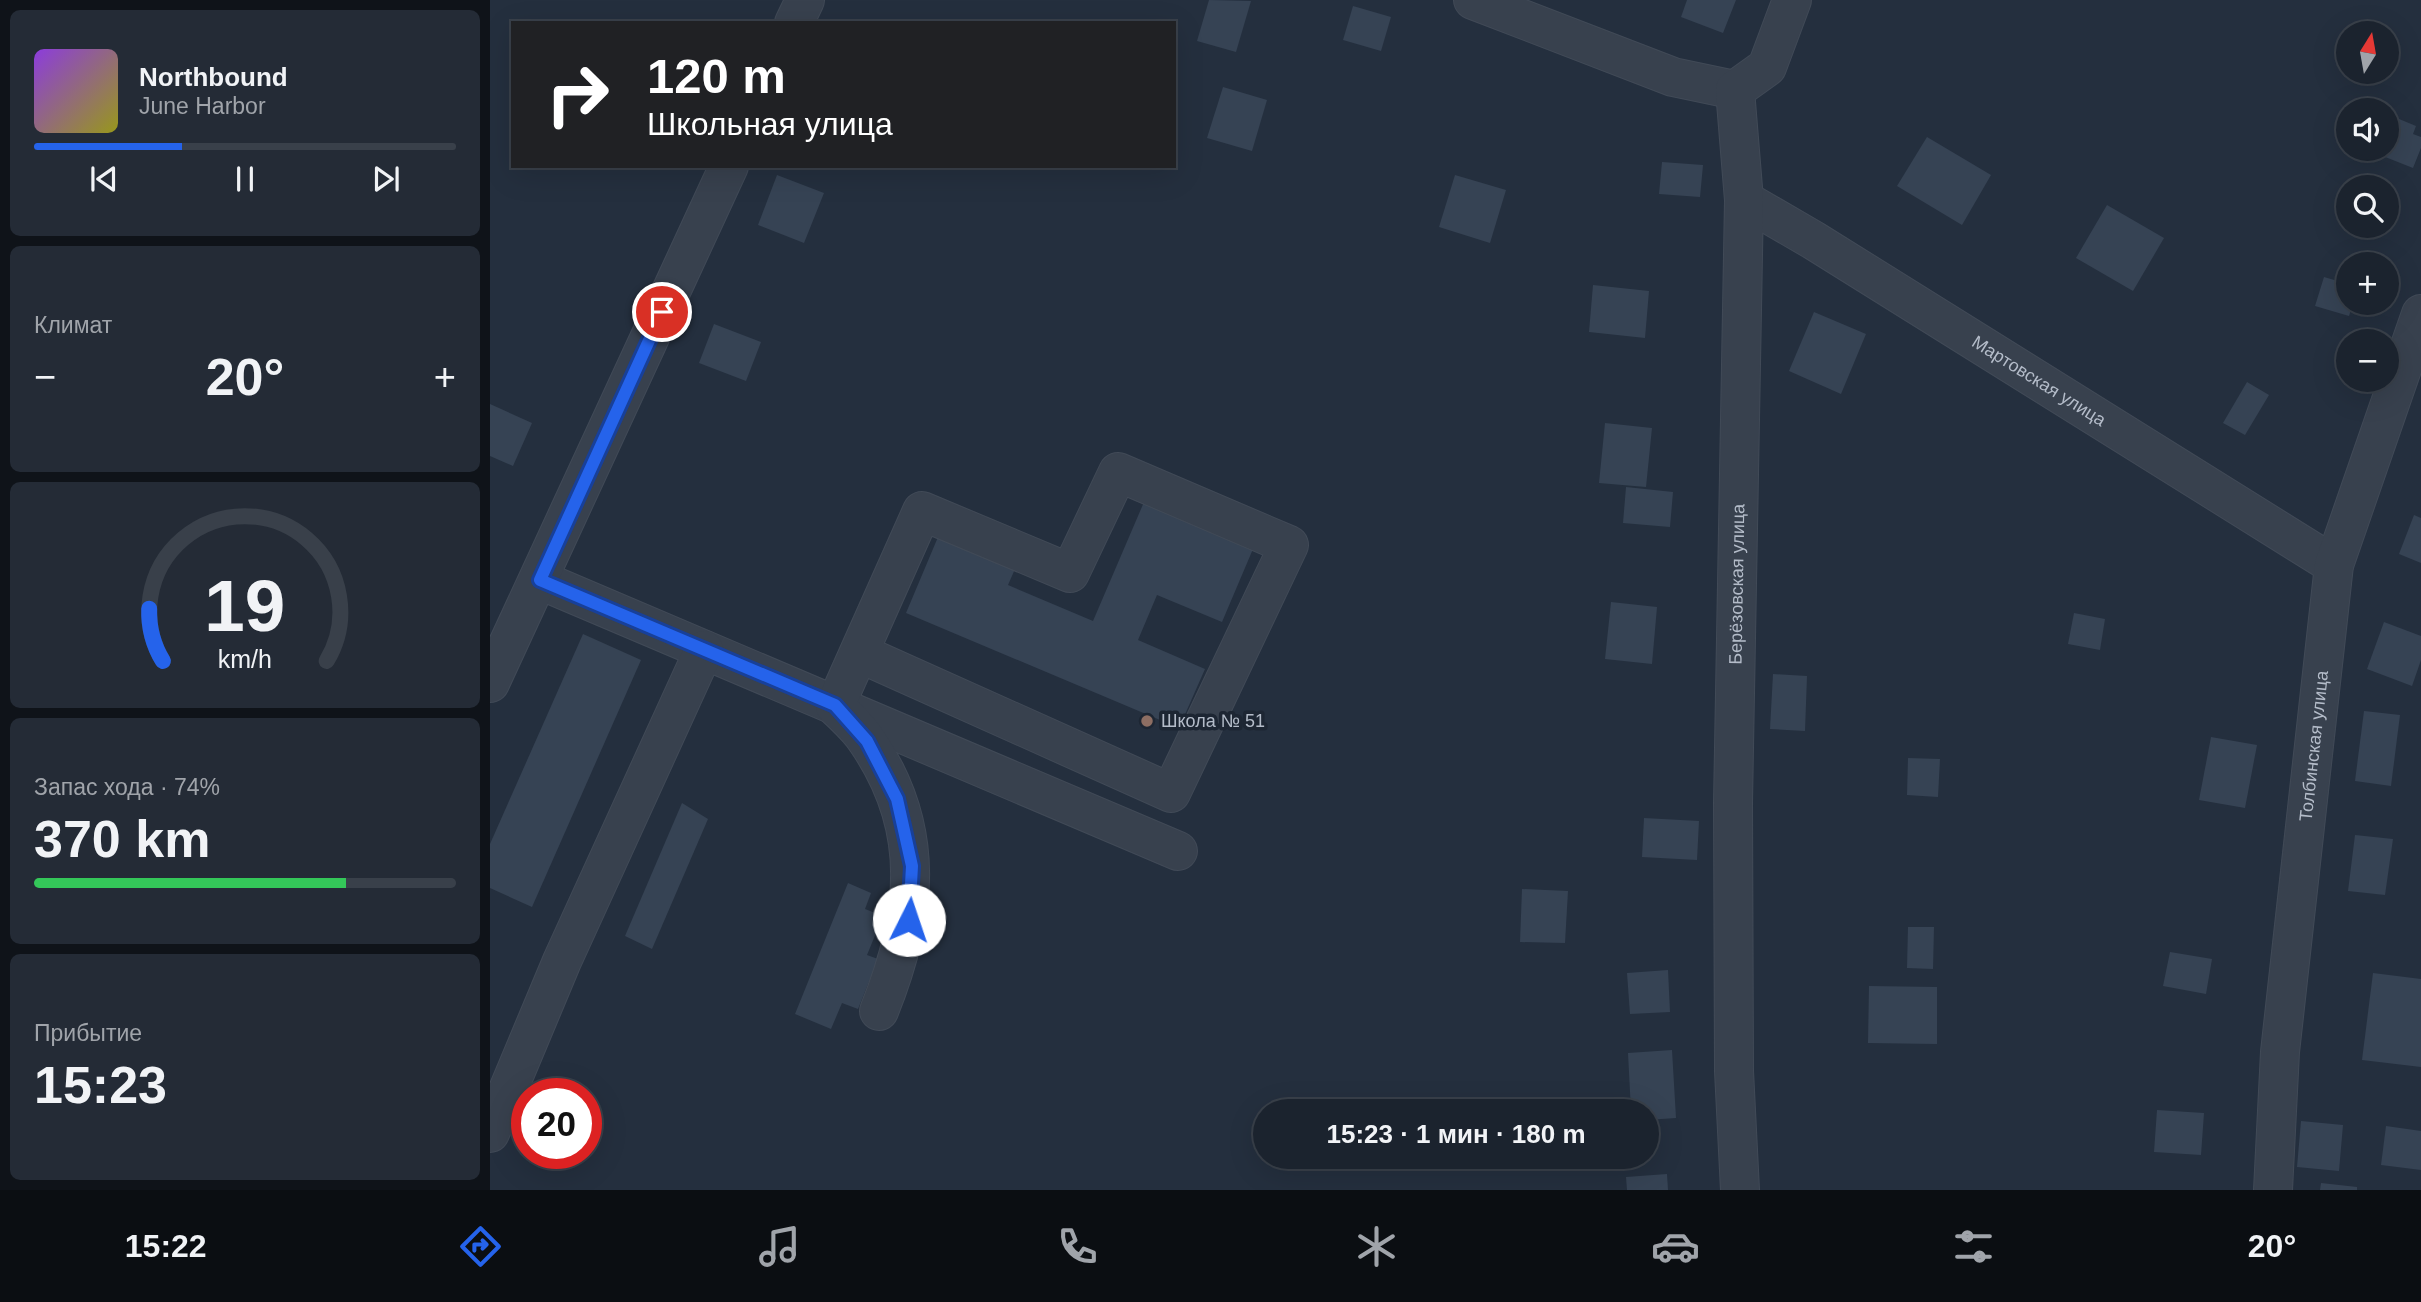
<!DOCTYPE html>
<html lang="ru">
<head>
<meta charset="utf-8">
<style>
  body { margin:0; font-family:Arial,sans-serif; background:#242b36; color:#f1f3f6; height:100vh; display:flex; flex-direction:column; font-size:26px; white-space:nowrap }
  * { box-sizing:border-box; margin:0 }
  p { font-size:23px; color:#a0a4aa }
  .icon { flex:none; width:38px; height:38px; fill:none; stroke:currentColor; stroke-width:2; stroke-linecap:round; stroke-linejoin:round }
  .map { position:relative; flex:1; overflow:hidden }
  .side { display:flex; flex-direction:column; gap:10px; padding:10px; background:#0f1319; width:490px }
  .side>* { flex:none }
  .banner { position:absolute; left:21px; top:21px; width:665px; height:147px; border-radius:0px; box-shadow:0 7px 28px #0002,0 0 0 2px #39404a; background:#202124; color:#fff; overflow:hidden }
  .needle { width:46px; rotate:11deg }
  .fabs { position:absolute; left:1846px; top:21px; display:grid; gap:14px }
  .fabs a { display:grid; place-items:center; width:63px; height:63px; border-radius:50%; background:#1b232e; box-shadow:0 7px 28px #0002,0 0 0 2px #39404a; font-size:35px }
  .speed { position:absolute; left:21px; top:1078px; display:flex; gap:14px; font-size:35px; font-weight:700; text-align:center }
  .speed>* { display:grid; place-content:center; width:91px; height:91px; border-radius:50%; background:#1b232e; box-shadow:0 7px 28px #0002,0 0 0 2px #39404a; line-height:1 }
  .speed .limit { border:10px solid #d22; background:#fff; color:#111 }
  .pin { position:absolute; display:grid; place-items:center; width:60px; height:60px; color:#fff; margin:-30px; border:4px solid #fff; border-radius:50%; box-shadow:0 2px 7px #0007 }
  .me { position:absolute; width:77px; margin:-38px; rotate:4deg; stroke-linejoin:round; filter:drop-shadow(0 0 5px #0008) }
  .turn { display:flex; align-items:center; gap:24px; height:147px; padding:0 21px; font-size:32px }
  .turn .icon { width:91px; height:91px; stroke-width:2.5 }
  .turn b { display:block; font-size:49px; line-height:60px }
  .big { font-size:52px; font-weight:700; line-height:1.1 }
  .side .tile { flex:1; display:flex; flex-direction:column; justify-content:center; gap:10px; min-width:0; padding:0 24px; border-radius:10px; background:#242b36 }
  .side .dial { align-items:center; gap:0 }
  .dial svg { height:182px; overflow:visible; fill:none; stroke:#39404a; stroke-width:7; stroke-linecap:round; text-anchor:middle }
  .dial text { fill:#f1f3f6; stroke:none }
  .song { display:flex; align-items:center; gap:21px }
  .cover { width:84px; height:84px; border-radius:10px; background:linear-gradient(135deg,hsl(270 70% 55%),hsl(60 70% 35%)) }
  .played { height:7px; border-radius:4px; background:linear-gradient(90deg,#2563eb 35%,#39404a 35%) }
  .keys { display:flex; justify-content:space-around; direction:ltr }
  .heat { display:flex; justify-content:space-between; align-items:center; font-size:38px; direction:ltr }
  .charge { height:10px; border-radius:5px; background:linear-gradient(90deg,#34c759 74%,#39404a 0) }
  .trip { position:absolute; left:763px; top:1099px; width:406px; height:70px; border-radius:35px; background:#1b232e; box-shadow:0 7px 28px #0002,0 0 0 2px #39404a; font-weight:700; line-height:70px; text-align:center }
  .tab-bar { display:flex; height:112px; justify-content:space-around; align-items:center; background:#0b0e12; color:#a0a4aa }
  .tab-bar .icon { width:49px; height:49px }
  .tab-bar .current { color:#2563eb }
  .tab-bar b { font-size:32px; color:#f1f3f6 }
  main { display:flex; flex:1; min-height:0 }
  .map>svg:first-child { display:block }
</style>
</head>
<body>
<main>
<section class="side">
<div class="tile">
<div class="song"><i class="cover"></i><div><b>Northbound</b><p>June Harbor</p></div></div>
<div class="played"></div>
<div class="keys"><svg class="icon" aria-label="previous" viewBox="0 0 24 24"><path d="M18 5L8 12l10 7zM5 5v14"/></svg><svg class="icon" aria-label="pause" viewBox="0 0 24 24"><path d="M8 5v14M16 5v14"/></svg><svg class="icon" aria-label="next" viewBox="0 0 24 24"><path d="M6 5l10 7-10 7zM19 5v14"/></svg></div>
</div>
<div class="tile"><p>Климат</p>
<div class="heat"><a>−</a><b class="big">20°</b><a>+</a></div>
</div>
<div class="tile dial"><svg viewBox="0 0 100 80">
<path d="M14 69A42 42 0 1 1 86 69"/>
<path d="M14 69A42 42 0 0 1 8 46" stroke="#2563eb"/>
<text x="50" y="56" font-size="32" font-weight="700">19</text>
<text x="50" y="72" font-size="11">km/h</text>
</svg></div>
<div class="tile"><p>Запас хода · 74%</p><b class="big">370 km</b><div class="charge"></div></div>
<div class="tile"><p>Прибытие</p><b class="big">15:23</b></div>
</section>
<div class="map">
<svg width="1931" height="1190" viewBox="0 0 1931 1190">
  <rect width="100%" height="100%" fill="#242f3e"/>
  <g fill="#364354">
    <path d="M 719,0 L 761,1 L 746,52 L 707,41 Z"/>
    <path d="M 1197,0 L 1246,0 L 1233,33 L 1191,17 Z"/>
    <path d="M 863,6 L 901,17 L 891,51 L 853,40 Z"/>
    <path d="M 733,87 L 777,100 L 762,151 L 717,138 Z"/>
    <path d="M 1897,114 L 1926,126 L 1923,134 L 1931,137 L 1931,148 L 1923,168 L 1875,149 L 1897,149 Z"/>
    <path d="M 1437,137 L 1501,175 L 1472,225 L 1407,186 Z"/>
    <path d="M 1172,162 L 1213,165 L 1210,197 L 1169,194 Z"/>
    <path d="M 287,175 L 334,193 L 314,243 L 268,225 Z"/>
    <path d="M 965,175 L 1016,190 L 1000,243 L 949,227 Z"/>
    <path d="M 1617,205 L 1674,238 L 1643,291 L 1586,258 Z"/>
    <path d="M 1834,277 L 1858,284 L 1858,303 L 1863,303 L 1859,316 L 1825,306 Z"/>
    <path d="M 1103,285 L 1159,291 L 1155,338 L 1099,332 Z"/>
    <path d="M 1324,312 L 1376,334 L 1351,394 L 1299,371 Z"/>
    <path d="M 224,324 L 271,342 L 256,381 L 209,363 Z"/>
    <path d="M 1757,382 L 1779,395 L 1755,435 L 1733,423 Z"/>
    <path d="M 0,404 L 42,423 L 23,466 L 0,456 Z"/>
    <path d="M 1115,423 L 1162,428 L 1156,487 L 1109,483 Z"/>
    <path d="M 1136,487 L 1183,492 L 1180,527 L 1133,523 Z"/>
    <path d="M 654,502 L 763,549 L 732,622 L 667,595 L 648,640 L 715,669 L 689,728 L 416,613 L 448,537 L 525,569 L 518,585 L 603,621 Z"/>
    <path d="M 1924,515 L 1931,518 L 1931,563 L 1909,554 Z"/>
    <path d="M 1121,602 L 1167,607 L 1162,664 L 1115,659 Z"/>
    <path d="M 1584,613 L 1615,619 L 1610,650 L 1578,644 Z"/>
    <path d="M 1894,622 L 1931,636 L 1931,660 L 1922,686 L 1877,669 Z"/>
    <path d="M 93,634 L 151,660 L 42,907 L 0,888 L 0,844 Z"/>
    <path d="M 1283,674 L 1317,676 L 1315,731 L 1280,729 Z"/>
    <path d="M 1874,711 L 1910,715 L 1901,786 L 1865,781 Z"/>
    <path d="M 1721,737 L 1767,745 L 1755,808 L 1709,800 Z"/>
    <path d="M 1418,758 L 1450,759 L 1448,797 L 1417,795 Z"/>
    <path d="M 192,803 L 218,819 L 162,949 L 135,936 Z"/>
    <path d="M 1154,818 L 1209,821 L 1207,860 L 1152,857 Z"/>
    <path d="M 1865,835 L 1903,839 L 1895,895 L 1858,891 Z"/>
    <path d="M 358,883 L 381,893 L 375,909 L 393,916 L 377,955 L 388,959 L 368,1009 L 352,1003 L 341,1029 L 305,1014 Z"/>
    <path d="M 1032,889 L 1078,891 L 1075,943 L 1030,942 Z"/>
    <path d="M 1418,927 L 1444,927 L 1443,969 L 1417,968 Z"/>
    <path d="M 1680,952 L 1722,959 L 1716,994 L 1673,986 Z"/>
    <path d="M 1178,970 L 1180,1012 L 1140,1014 L 1137,973 Z"/>
    <path d="M 1883,973 L 1931,979 L 1931,1067 L 1872,1060 Z"/>
    <path d="M 1379,986 L 1447,987 L 1447,1044 L 1378,1043 Z"/>
    <path d="M 1182,1050 L 1186,1118 L 1157,1120 L 1157,1111 L 1141,1111 L 1138,1053 Z"/>
    <path d="M 978,1097 L 978,1111 L 928,1111 L 927,1100 Z"/>
    <path d="M 1667,1110 L 1714,1113 L 1711,1155 L 1664,1152 Z"/>
    <path d="M 1811,1121 L 1853,1125 L 1849,1171 L 1807,1167 Z"/>
    <path d="M 1896,1126 L 1931,1131 L 1931,1170 L 1891,1165 Z"/>
    <path d="M 1177,1174 L 1178,1190 L 1137,1190 L 1136,1177 Z"/>
    <path d="M 1831,1183 L 1867,1187 L 1867,1190 L 1830,1190 Z"/>
  </g>
  <g fill="none" stroke-linecap="round" stroke-linejoin="round">
    <g stroke="#414a57" stroke-width="40">
      <g id="minor">
        <path d="M 983,0 L 1183,77 L 1245,90"/>
        <path d="M 304,23 L 315,0"/>
        <path id="s1" d="M 1254,200 L 1323,240 L 1844,565"/>
        <path d="M 50,580 L 688,851"/>
        <path d="M 369,653 L 681,793 L 799,545 L 628,472 L 580,573 L 432,511 L 345,706 C 356,717 369,728 377,741 C 438,830 427,917 389,1011"/>
        <path d="M 0,683 L 239,166"/>
        <path d="M 0,1133 L 72,961 L 214,650"/>
        <path id="s2" d="M 1250,1190 L 1244,1071 L 1243,803 L 1254,200 L 1245,90 L 1277,67 L 1302,0"/>
        <path id="s3" d="M 1783,1190 L 1790,1052 L 1844,565 L 1931,314"/>
      </g>
    </g>
    <use href="#minor" stroke="#38414e" stroke-width="38"/>
  </g>
  <g fill="none" stroke-linecap="round" stroke-linejoin="round">
    <g stroke="#184099" stroke-width="18">
      <path id="route" d="M 172,312 L 50,580 L 345,705 L 377,741 L 407,799 L 422,866 L 419,920"/>
    </g>
    <use href="#route" stroke="#2563eb" stroke-width="12"/>
  </g>
  <circle fill="#8d6e63" stroke="#1d2633" stroke-width="2.5" cx="657" cy="721" r="7"/>
  <g text-anchor="middle" dominant-baseline="central" stroke-width="7" stroke-linejoin="round" paint-order="stroke">
    <g font-size="18" fill="#b4bcc9" stroke="#1d2633">
      <text stroke="none"><textPath href="#s1" startOffset="346">Мартовская улица</textPath></text>
      <text stroke="none"><textPath href="#s2" startOffset="606">Берёзовская улица</textPath></text>
      <text stroke="none"><textPath href="#s3" startOffset="446">Толбинская улица</textPath></text>
    </g>
    <g font-size="18" fill="#b4bcc9" stroke="#1d2633" text-anchor="start">
      <text x="671" y="721">Школа № 51</text>
    </g>
  </g>
</svg>
<div class="fabs">
<a><svg class="needle" viewBox="-14 -14 28 28"><path d="M0-13l5 13h-10z" fill="#e53935"/><path d="M0 13l5-13h-10z" fill="#a0a4aa"/></svg></a>
<a><svg class="icon" aria-label="sound" viewBox="0 0 24 24"><path d="M4 9h4l5-4v14l-5-4H4zM17 9q2 3 0 6"/></svg></a>
<a><svg class="icon" aria-label="search" viewBox="0 0 24 24"><circle cx="10" cy="10" r="6"/><path d="M15 15l6 6"/></svg></a>
<a>+</a>
<a>−</a>
</div>
<div class="speed"><div class="limit">20</div></div>
<div class="pin" style="left:172px;top:312px;background:#d93025"><svg class="icon" aria-label="arrive" viewBox="0 0 24 24"><path d="M6 21V4h12l-3 4 3 4H6"/></svg></div>
<svg class="me" style="left:419px;top:920px" viewBox="-20 -20 40 40"><circle r="19" fill="#fff"/><path d="M0-13L10 11 0 6-10 11z" fill="#2563eb"/></svg>
<div class="trip">15:23 · 1 мин · 180 m</div>
<div class="banner">
<div class="turn"><svg class="icon" aria-label="right" viewBox="0 0 24 24"><path d="M7 20v-9h11M14 6l5 5-5 5"/></svg><div><b>120 m</b>Школьная улица</div></div>
</div>
</div>
</main>
<nav class="tab-bar">
<b>15:22</b>
<svg class="icon current" aria-label="directions" viewBox="0 0 24 24"><path d="M12 3l9 9-9 9-9-9zM9 14v-3h6M13 9l2 2-2 2"/></svg>
<svg class="icon" aria-label="music" viewBox="0 0 24 24"><path d="M9 18V5l10-2v13"/><circle cx="6" cy="18" r="3"/><circle cx="16" cy="16" r="3"/></svg>
<svg class="icon" aria-label="phone" viewBox="0 0 24 24"><path d="M5 4h4l2 5-3 2q2 4 5 5l2-3 5 2v4C11 20 4 13 5 4z"/></svg>
<svg class="icon" aria-label="climate" viewBox="0 0 24 24"><path d="M12 3v18M4 7l16 10M4 17L20 7"/></svg>
<svg class="icon" aria-label="car" viewBox="0 0 24 24"><path d="M5 17H2v-5l4-1 3-4h7l3 4 3 1v5h-3M9 17h6M6 11h13"/><circle cx="7" cy="17" r="2"/><circle cx="17" cy="17" r="2"/></svg>
<svg class="icon" aria-label="filters" viewBox="0 0 24 24"><path d="M4 7h16M4 17h16"/><circle cx="9" cy="7" r="2"/><circle cx="15" cy="17" r="2"/></svg>
<b>20°</b>
</nav>
</body>
</html>
